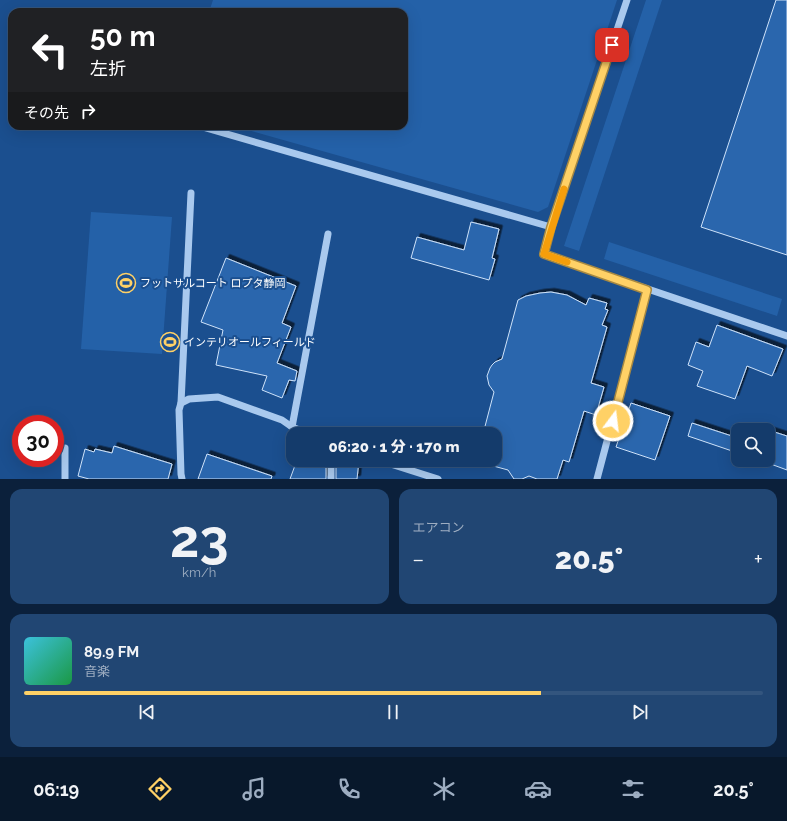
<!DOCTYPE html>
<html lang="ja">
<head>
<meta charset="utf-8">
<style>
  body { margin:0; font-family:Raleway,"Noto Sans JP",sans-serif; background:#214673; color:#f1f3f6; height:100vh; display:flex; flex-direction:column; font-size:15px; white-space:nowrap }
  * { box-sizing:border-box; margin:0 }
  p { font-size:13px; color:#9dadc1 }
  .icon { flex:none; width:22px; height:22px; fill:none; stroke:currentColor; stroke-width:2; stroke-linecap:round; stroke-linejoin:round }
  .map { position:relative; height:479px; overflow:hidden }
  .panel { display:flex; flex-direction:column; gap:10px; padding:10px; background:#0b203b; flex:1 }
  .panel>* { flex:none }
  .guide { position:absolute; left:8px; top:8px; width:400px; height:122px; border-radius:12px; box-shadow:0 4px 16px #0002,0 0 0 1px #33557e; background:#202124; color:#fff; overflow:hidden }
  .buttons { position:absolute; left:731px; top:423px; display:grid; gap:8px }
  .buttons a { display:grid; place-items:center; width:44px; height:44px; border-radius:8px; background:#143b6b; box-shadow:0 4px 16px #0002,0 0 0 1px #33557e; font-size:20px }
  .speed { position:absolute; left:12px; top:415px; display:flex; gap:8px; font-size:20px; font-weight:700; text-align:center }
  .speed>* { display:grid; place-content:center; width:52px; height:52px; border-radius:50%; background:#143b6b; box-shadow:0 4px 16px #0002,0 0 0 1px #33557e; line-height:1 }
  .speed .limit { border:6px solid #d22; background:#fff; color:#111 }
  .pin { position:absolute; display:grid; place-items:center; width:34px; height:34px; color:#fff; margin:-17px; border-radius:8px; box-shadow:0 2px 6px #0006 }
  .me { position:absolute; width:44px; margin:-22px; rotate:15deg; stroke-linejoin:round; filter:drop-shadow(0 0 3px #0008) }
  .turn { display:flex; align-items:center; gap:14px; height:84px; padding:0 16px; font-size:18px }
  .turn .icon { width:52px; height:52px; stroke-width:2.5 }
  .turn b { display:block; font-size:28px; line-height:34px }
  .then { display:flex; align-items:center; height:38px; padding:0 16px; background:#0003; gap:8px; font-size:15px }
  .big { font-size:30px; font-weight:800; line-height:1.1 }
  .panel .widget { flex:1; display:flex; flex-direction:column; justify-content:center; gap:6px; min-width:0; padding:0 14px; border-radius:12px; background:#214673 }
  .panel .dial { align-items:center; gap:0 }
  .dial b { font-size:52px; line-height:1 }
  .song { display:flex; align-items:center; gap:12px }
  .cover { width:48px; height:48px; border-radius:6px; background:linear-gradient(135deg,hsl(190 70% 55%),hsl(140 70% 35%)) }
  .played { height:4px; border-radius:2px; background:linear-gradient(90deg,#ffd166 70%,#33557e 70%) }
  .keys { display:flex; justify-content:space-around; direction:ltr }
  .heat { display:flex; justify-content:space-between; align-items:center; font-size:22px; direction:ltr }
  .panel .tiles { flex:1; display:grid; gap:10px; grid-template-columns:1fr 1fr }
  .widget:last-child { grid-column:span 2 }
  .trip { position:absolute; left:286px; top:427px; width:216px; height:40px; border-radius:12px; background:#143b6b; box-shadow:0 4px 16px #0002,0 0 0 1px #33557e; font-weight:800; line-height:40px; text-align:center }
  .dock { display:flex; height:64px; justify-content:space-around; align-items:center; background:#08182b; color:#9dadc1 }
  .dock .icon { width:28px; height:28px }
  .dock .selected { color:#ffd166 }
  .dock b { font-size:18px; color:#f1f3f6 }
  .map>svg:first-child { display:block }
</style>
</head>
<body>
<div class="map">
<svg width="787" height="479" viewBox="0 0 787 479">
  <defs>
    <filter id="shadow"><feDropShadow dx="3.5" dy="-3.5" stdDeviation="0" flood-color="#0009"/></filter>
  </defs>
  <rect width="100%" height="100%" fill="#1b4f8f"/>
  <g fill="#2461a8">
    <path d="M 213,0 L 617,0 L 548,207 L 538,212 L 234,126 L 404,126 L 404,12 L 209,12 Z"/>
    <path d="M 646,0 L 662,0 L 579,251 L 564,246 Z"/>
    <path d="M 91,212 L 172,217 L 162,354 L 81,349 Z"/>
    <path d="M 609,242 L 782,299 L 777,316 L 604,259 Z"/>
  </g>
  <g fill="#2a66ad" stroke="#cfe3fa" filter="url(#shadow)">
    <path d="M 776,0 L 787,0 L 787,255 L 701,227 Z"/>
    <path d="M 471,222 L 499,229 L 492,258 L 495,259 L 489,280 L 411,258 L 417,237 L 464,250 Z"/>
    <path d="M 226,258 L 296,286 L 282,323 L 291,327 L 277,363 L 297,371 L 295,381 L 289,380 L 282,398 L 262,390 L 267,376 L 216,365 L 223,330 L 201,322 Z"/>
    <path d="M 551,292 L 567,295 L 586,305 L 589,298 L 607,303 L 605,309 L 608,310 L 602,325 L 607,327 L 591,383 L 604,387 L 596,415 L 584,411 L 569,462 L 563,460 L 557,479 L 537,479 L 529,476 L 522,479 L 514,479 L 508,470 L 475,461 L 475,460 L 495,460 L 495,434 L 483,434 L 494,392 L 489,385 L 487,376 L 490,368 L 492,365 L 495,362 L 502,359 L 518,300 L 526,296 L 540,293 Z"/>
    <path d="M 717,325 L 783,349 L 772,376 L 747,366 L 735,399 L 697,386 L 703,371 L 688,365 L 696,342 L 709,347 Z"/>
    <path d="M 631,403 L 670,416 L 655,460 L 616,447 Z"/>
    <path d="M 692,423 L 738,438 L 738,453 L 688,436 Z"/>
    <path d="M 768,430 L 787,436 L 787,470 L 768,463 Z"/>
    <path d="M 114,446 L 172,464 L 168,479 L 89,479 L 78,476 L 85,449 L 94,452 L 95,449 L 112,453 Z"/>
    <path d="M 207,454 L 272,476 L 271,479 L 198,479 Z"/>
    <path d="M 297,460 L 326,460 L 326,479 L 290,479 Z"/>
    <path d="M 336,460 L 359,460 L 357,479 L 336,479 Z"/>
  </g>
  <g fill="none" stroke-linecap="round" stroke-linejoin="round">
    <g stroke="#a9c9ee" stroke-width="7">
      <path d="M 627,0 L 551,227 L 544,254 L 787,336"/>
      <path d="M 199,126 L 551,227"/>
      <path d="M 181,403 L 191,193"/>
      <path d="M 292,427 L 328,234"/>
      <path d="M 331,460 L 331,479"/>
      <path d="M 378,460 L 438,479"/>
      <path d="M 65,479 L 65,448"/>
      <path d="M 182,479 L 181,474 L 179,410 L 181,403 L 189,399 L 218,397 L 282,420 L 292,427 L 309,434"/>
      <path d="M 597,479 L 647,290"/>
    </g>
  </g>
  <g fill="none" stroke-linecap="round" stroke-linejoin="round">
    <g stroke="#a68842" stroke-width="10">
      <path id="route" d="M 612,45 L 551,227 L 544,254 L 647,290 L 613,421"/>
    </g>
    <use href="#route" stroke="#ffd166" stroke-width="7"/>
    <path stroke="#f59e0b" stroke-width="7" d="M 564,189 L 544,254 L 567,262"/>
  </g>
  <defs>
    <g id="stadium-ring" transform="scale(1)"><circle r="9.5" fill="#1b4f8f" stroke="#ffd166" stroke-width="1.5"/><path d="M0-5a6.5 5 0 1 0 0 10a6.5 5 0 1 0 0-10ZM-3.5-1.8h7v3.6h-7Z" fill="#ffd166"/></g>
  </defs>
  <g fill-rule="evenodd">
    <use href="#stadium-ring" x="126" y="283"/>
    <use href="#stadium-ring" x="170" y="342"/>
  </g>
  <g text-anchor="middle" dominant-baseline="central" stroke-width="4" stroke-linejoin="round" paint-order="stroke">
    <g font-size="11" fill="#fff" stroke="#1b4f8f" text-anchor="start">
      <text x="140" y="283">フットサルコート ロプタ静岡</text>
      <text x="184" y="342">インテリオールフィールド</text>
    </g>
  </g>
</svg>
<div class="buttons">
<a><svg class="icon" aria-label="search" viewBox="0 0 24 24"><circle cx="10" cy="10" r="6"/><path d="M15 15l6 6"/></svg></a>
</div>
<div class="speed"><div class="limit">30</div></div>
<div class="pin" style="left:612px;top:45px;background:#d93025"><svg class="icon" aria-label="arrive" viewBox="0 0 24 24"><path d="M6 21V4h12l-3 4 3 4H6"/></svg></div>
<svg class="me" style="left:613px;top:421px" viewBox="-20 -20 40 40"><circle r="17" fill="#ffd166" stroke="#fff" stroke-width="3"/><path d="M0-11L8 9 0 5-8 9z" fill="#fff"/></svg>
<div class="trip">06:20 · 1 分 · 170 m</div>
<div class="guide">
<div class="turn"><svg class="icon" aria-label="left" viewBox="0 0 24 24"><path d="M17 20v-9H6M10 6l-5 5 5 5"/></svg><div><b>50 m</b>左折</div></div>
<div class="then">その先<svg class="icon" aria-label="right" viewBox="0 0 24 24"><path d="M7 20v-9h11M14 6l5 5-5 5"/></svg></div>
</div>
</div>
<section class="panel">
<div class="tiles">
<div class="widget dial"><b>23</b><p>km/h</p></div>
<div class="widget"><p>エアコン</p>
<div class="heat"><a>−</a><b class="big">20.5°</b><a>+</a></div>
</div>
<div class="widget">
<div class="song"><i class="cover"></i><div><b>89.9 FM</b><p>音楽</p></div></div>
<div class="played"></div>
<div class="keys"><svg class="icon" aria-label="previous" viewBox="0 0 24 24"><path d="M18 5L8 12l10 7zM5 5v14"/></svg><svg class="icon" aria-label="pause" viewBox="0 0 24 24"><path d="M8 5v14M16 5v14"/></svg><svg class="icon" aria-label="next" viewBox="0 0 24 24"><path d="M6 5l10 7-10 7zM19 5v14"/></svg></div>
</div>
</div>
</section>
<nav class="dock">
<b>06:19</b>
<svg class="icon selected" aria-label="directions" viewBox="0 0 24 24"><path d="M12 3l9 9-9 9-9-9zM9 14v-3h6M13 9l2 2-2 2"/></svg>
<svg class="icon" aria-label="music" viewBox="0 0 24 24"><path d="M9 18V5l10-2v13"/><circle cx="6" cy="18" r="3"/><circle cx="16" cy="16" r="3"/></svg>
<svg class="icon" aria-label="phone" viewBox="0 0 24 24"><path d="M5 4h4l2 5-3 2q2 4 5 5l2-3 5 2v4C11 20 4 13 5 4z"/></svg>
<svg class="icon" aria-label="climate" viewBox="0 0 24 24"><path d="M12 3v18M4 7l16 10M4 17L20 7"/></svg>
<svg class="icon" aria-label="car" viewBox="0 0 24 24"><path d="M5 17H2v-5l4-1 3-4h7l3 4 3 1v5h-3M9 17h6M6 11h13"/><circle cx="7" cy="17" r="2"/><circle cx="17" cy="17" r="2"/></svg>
<svg class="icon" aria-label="filters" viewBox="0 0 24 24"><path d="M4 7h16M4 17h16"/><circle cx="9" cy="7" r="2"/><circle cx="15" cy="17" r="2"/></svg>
<b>20.5°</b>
</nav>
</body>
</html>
